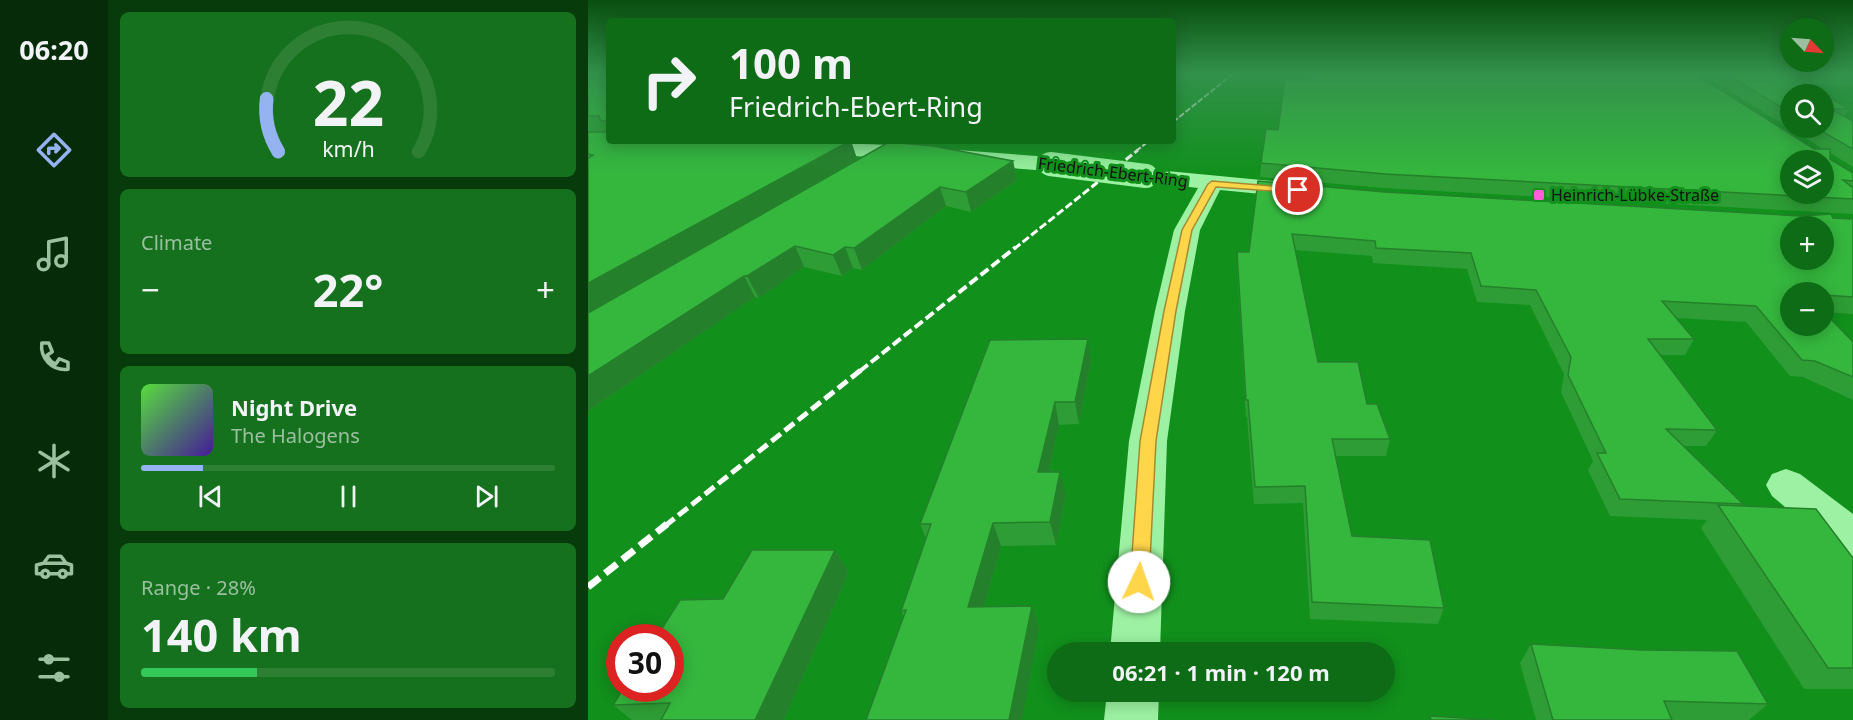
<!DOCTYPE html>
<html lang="en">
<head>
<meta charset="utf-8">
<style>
  body { margin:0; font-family:"Noto Sans",sans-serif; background:#16711e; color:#f1f3f6; height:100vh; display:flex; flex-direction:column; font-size:22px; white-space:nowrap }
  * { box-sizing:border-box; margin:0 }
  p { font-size:20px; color:#9ac0a0 }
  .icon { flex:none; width:33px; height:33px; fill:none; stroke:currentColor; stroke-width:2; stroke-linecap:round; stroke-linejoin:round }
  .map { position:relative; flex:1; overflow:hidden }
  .drawer { display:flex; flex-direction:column; gap:12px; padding:12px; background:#073b0c; width:480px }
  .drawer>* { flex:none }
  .banner { position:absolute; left:18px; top:18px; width:570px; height:126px; border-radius:6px; box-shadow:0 3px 15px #0003; background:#0d6c15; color:#f1f3f6; overflow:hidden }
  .needle { width:39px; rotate:115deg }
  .fabs { position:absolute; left:1192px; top:18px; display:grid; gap:12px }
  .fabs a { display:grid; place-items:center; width:54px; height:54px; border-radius:50%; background:#0d6c15; box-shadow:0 3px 15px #0003; font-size:30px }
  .speed { position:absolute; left:18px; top:624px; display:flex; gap:12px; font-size:30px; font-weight:700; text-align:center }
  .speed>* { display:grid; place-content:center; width:78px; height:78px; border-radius:50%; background:#0d6c15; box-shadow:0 3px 15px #0003; line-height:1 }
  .speed .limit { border:9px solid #d22; background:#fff; color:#111 }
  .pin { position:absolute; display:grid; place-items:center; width:51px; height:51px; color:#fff; margin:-26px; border:3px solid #fff; border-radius:50%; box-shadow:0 2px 6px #0007 }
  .me { position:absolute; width:66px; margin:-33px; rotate:3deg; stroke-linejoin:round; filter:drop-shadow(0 0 4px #0008) }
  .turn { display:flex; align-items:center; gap:21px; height:126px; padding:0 24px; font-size:27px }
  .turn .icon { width:78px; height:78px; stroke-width:2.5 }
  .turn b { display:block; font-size:42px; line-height:51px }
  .big { font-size:45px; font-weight:700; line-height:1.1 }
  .drawer .widget { flex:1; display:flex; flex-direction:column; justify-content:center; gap:9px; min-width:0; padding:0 21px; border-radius:9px; background:#16711e }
  .drawer .dial { align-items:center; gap:0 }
  .dial svg { height:156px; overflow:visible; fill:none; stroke:#2d7f34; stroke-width:7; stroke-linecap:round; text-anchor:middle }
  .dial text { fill:#f1f3f6; stroke:none }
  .song { display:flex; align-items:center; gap:18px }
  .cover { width:72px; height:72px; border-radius:9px; background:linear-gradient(135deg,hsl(110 70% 55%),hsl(260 70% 35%)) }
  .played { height:6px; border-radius:3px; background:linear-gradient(90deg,#95b2f1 15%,#2d7f34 15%) }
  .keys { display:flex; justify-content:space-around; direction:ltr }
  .heat { display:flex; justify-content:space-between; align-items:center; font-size:33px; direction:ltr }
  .charge { height:9px; border-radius:4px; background:linear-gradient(90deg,#34c759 28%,#2d7f34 0) }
  .trip { position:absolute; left:459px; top:642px; width:348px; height:60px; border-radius:30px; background:#0d6c15; box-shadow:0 3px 15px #0003; font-weight:700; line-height:60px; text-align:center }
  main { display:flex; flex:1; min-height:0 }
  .tab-bar { display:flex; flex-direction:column; width:108px; justify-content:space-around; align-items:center; background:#052b08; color:#9ac0a0 }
  .tab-bar .icon { width:42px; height:42px }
  .tab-bar .on { color:#95b2f1 }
  .tab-bar b { font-size:27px; color:#f1f3f6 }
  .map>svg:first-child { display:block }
</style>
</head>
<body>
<main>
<nav class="tab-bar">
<b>06:20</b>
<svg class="icon on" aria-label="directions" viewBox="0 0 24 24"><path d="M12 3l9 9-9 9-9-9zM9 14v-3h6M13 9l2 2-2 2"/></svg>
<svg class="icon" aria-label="music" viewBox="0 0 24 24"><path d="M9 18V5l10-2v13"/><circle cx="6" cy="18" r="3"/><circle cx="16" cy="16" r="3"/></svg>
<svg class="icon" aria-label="phone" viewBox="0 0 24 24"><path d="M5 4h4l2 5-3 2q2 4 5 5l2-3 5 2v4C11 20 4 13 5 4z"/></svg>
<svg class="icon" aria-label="climate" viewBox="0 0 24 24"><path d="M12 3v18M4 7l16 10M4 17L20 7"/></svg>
<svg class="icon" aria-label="car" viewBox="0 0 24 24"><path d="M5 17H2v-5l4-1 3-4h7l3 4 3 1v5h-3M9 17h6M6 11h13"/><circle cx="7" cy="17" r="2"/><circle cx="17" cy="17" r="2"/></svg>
<svg class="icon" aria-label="filters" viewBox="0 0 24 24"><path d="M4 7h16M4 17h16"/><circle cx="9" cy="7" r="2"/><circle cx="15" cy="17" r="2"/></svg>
</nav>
<section class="drawer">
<div class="widget dial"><svg viewBox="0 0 100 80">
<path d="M14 69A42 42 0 1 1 86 69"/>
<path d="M14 69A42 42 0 0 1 8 42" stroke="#95b2f1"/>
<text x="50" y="56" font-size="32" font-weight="700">22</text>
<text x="50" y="72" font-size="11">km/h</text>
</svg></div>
<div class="widget"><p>Climate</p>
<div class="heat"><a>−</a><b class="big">22°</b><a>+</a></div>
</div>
<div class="widget">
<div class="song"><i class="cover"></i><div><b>Night Drive</b><p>The Halogens</p></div></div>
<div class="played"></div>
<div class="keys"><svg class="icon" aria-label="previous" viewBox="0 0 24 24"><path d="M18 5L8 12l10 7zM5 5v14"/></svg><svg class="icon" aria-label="pause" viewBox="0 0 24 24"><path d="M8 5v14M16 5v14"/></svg><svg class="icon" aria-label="next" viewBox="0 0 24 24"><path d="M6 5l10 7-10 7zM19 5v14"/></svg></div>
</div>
<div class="widget"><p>Range · 28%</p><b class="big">140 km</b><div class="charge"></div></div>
</section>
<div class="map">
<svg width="1265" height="720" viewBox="0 0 1265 720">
  <rect width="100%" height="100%" fill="#11901c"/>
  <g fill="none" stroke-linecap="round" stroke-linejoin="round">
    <g fill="#9cf2a2" fill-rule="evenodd">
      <path d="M 222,142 L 302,145 L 462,157 L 470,159 L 473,164 L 470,169 L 462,171 L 215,152 L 212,148 L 215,144 Z"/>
      <path d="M 558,169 L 715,184 L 723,186 L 727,191 L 723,196 L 715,198 L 632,190 L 612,230 L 597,311 L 579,441 L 572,652 L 522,652 L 541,441 L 567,311 L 586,230 L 610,188 L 550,181 L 547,176 L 550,171 Z"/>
      <path d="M 1198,469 L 1212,474 L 1265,514 L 1265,557 L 1250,552 L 1184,496 L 1178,485 L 1184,474 Z"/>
      <path d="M 519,692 L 571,692 L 570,720 L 516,720 Z"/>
    </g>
    <g stroke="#fff" stroke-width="2" stroke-dasharray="6 2" stroke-linecap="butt">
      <path d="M 585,122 L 646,73"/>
      <path d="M 548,151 L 561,141"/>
    </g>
    <path stroke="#fff" stroke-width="3" stroke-dasharray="8 3" stroke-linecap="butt" d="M 426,249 L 550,150"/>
    <path stroke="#fff" stroke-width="4" stroke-dasharray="10 4" stroke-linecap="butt" d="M 272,371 L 428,247"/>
    <path stroke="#fff" stroke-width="5" stroke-dasharray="12 5" stroke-linecap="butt" d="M 77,526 L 273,370"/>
    <path stroke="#fff" stroke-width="7" stroke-dasharray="15 7" stroke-linecap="butt" d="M 0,587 L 79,524"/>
    <path stroke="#9cf2a2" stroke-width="24" d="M 462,164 L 558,176"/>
  </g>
  <g fill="#2e9d35" fill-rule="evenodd">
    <path d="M 21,73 L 21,141 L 263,141 L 269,159 L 34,294 L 425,161 L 429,180 L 383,212 L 358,206 L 274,270 L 265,268 L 254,276 L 216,267 L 171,298 L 167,297 L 0,411 L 0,81 Z"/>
    <path d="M 726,73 L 1106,73 L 1226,149 L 1235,149 L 1112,73 L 1265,73 L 1265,85 L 1214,84 L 1203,94 L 1203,128 L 1236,128 L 1236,95 L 1261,109 L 1257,116 L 1265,121 L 1265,167 L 1242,153 L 1242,159 L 1265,173 L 1265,214 L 795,188 L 672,177 L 673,163 L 690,130 L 726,76 Z"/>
    <path d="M 797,192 L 1265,219 L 1265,314 L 1236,312 L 1265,342 L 1265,400 L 1215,377 L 1202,376 L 1158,322 L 1088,318 L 1106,339 L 1097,355 L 1073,355 L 1129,430 L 1118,446 L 1095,446 L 1155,504 L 1154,506 L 1265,558 L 1265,689 L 1216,689 L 1113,528 L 1119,520 L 1022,516 L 1000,470 L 1005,461 L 973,392 L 976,374 L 942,305 L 889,302 L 879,269 L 785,263 L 784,256 L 707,250 L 730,362 L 779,404 L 802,439 L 798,456 L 748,456 L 764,536 L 856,608 L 850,624 L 722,619 L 715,503 L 666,504 L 659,417 L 658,417 L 649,267 L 649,252 L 661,252 ZM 1203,292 L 1236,292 L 1236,326 Z"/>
    <path d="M 503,361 L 491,424 L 471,425 L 461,472 L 478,495 L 468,545 L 413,546 L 396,607 L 444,606 L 451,628 L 316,617 L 313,611 L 338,538 L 332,524 Z"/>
    <path d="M 247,550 L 261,572 L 196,720 L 44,720 L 25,705 L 135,599 Z"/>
    <path d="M 943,644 L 1180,704 L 1161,720 L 948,720 L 932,663 Z"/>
  </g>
  <g fill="#25802b">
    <path d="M 263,141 L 269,159 L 0,313 L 0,283 Z"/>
    <path d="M 425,161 L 429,180 L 383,212 L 378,192 Z"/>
    <path d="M 352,187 L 358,206 L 274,270 L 266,248 Z"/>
    <path d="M 207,246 L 216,267 L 171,298 L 159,276 Z"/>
    <path d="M 257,247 L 265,268 L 254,276 L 245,255 Z"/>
    <path d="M 156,276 L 167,297 L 0,411 L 0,376 Z"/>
    <path d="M 500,339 L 503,361 L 491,424 L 487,402 Z"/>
    <path d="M 467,402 L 471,425 L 456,495 L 450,472 Z"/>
    <path d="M 472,472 L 478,495 L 468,545 L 462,522 Z"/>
    <path d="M 405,523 L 413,546 L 390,629 L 380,607 Z"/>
    <path d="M 247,550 L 261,572 L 196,720 L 167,720 Z"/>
    <path d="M 444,606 L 451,628 L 434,720 L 421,720 Z"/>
  </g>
  <g fill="#35b73e" stroke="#25802b" stroke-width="1.5" fill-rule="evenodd">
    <path d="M 18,73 L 21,73 L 21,121 L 13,121 L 11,116 L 0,116 L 0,81 Z"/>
    <path d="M 727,73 L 1106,73 L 1226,149 L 1242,149 L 1242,159 L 1265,173 L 1265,181 L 1255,180 L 1265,188 L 1265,199 L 797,174 L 673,163 L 678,129 L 690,130 L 697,79 L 717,79 L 717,75 L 727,76 ZM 1203,160 L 1236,160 L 1236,194 L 1203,194 Z"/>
    <path d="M 1136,73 L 1195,73 L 1235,94 L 1203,94 L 1203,113 Z"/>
    <path d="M 1195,73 L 1265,73 L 1265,77 L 1197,74 Z"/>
    <path d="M 1236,95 L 1261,109 L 1243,109 L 1265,121 L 1265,149 L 1228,128 L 1236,128 Z"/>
    <path d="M 0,132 L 21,132 L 21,141 L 262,141 L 0,283 L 0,158 L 5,155 L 0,154 Z"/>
    <path d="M 301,142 L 345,146 L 425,161 L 378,192 L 352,187 L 266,248 L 257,247 L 245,255 L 207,246 L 159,276 L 156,276 L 0,376 L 0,313 Z"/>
    <path d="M 670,181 L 797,192 L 1212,216 L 1243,214 L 1245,218 L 1265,219 L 1265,297 L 1236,295 L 1236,292 L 1203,292 L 1203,326 L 1236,326 L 1236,312 L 1265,342 L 1265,377 L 1227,361 L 1214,360 L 1168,306 L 1074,301 L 1106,339 L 1060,339 L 1129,430 L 1078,429 L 1155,504 L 1032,499 L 1009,453 L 1018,453 L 980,375 L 983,357 L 948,290 L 893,286 L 883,253 L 788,248 L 787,241 L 704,234 L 730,362 L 770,362 L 779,404 L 789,404 L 802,439 L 744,439 L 764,536 L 842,540 L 856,608 L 724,602 L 717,486 L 667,487 L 660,400 L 658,400 L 649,252 L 661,252 ZM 1203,226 L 1236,226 L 1236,260 L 1203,260 Z"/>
    <path d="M 500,339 L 487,402 L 467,402 L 450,472 L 472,472 L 462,522 L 405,523 L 380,607 L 444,606 L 421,720 L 278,720 L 318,610 L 313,611 L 343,524 L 332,524 L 402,340 Z"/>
    <path d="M 1130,505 L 1228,509 L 1265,558 L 1265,668 L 1240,668 Z"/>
    <path d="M 164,550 L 247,550 L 167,720 L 73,720 L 82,703 L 25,705 L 36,688 L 82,688 L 82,638 L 68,638 L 92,600 L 135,599 Z"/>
    <path d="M 943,644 L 1054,650 L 1149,651 L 1180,704 L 1076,701 L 1084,720 L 965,720 Z"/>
    <path d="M 842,716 L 905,720 L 843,720 Z"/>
  </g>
  <linearGradient id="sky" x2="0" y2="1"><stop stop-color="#094f0f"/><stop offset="0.42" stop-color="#32914b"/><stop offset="1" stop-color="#32914b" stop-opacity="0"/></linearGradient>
  <rect width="1265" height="174" fill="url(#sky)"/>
  <path fill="#ffd54a" stroke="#a68a30" stroke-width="1.5" d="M 624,181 L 710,188 L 714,190 L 710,193 L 628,187 L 604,230 L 588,311 L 568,441 L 561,582 L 558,588 L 551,590 L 545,588 L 542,582 L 552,441 L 576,311 L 594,230 L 620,184 Z"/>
  <rect fill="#ff5dda" stroke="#11901c" stroke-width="2" x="945" y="189" width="12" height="12" rx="3"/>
  <g text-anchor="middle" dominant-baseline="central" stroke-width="6" stroke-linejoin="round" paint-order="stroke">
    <g font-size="16" fill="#111" stroke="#11901c">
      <text transform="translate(525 172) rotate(7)">Friedrich-Ebert-Ring</text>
    </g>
    <g font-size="16" fill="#111" stroke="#11901c" text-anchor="start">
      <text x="963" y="195">Heinrich-Lübke-Straße</text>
    </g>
  </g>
</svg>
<div class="fabs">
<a><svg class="needle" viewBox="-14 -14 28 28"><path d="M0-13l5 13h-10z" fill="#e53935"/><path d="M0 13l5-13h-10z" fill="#9ac0a0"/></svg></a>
<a><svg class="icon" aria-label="search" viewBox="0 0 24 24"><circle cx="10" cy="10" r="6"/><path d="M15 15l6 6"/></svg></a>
<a><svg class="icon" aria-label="layers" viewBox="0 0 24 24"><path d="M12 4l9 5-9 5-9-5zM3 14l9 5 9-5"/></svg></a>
<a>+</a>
<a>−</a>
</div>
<div class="speed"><div class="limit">30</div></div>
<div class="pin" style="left:710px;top:190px;background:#d93025"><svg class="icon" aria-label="arrive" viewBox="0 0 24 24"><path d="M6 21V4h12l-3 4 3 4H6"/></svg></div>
<svg class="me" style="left:551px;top:582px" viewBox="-20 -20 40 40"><circle r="19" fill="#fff"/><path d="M0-13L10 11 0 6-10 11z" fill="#ffd54a"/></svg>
<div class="trip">06:21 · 1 min · 120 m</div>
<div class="banner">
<div class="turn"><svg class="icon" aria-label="right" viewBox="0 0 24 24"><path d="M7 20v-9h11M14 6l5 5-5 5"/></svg><div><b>100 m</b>Friedrich-Ebert-Ring</div></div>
</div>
</div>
</main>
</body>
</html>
